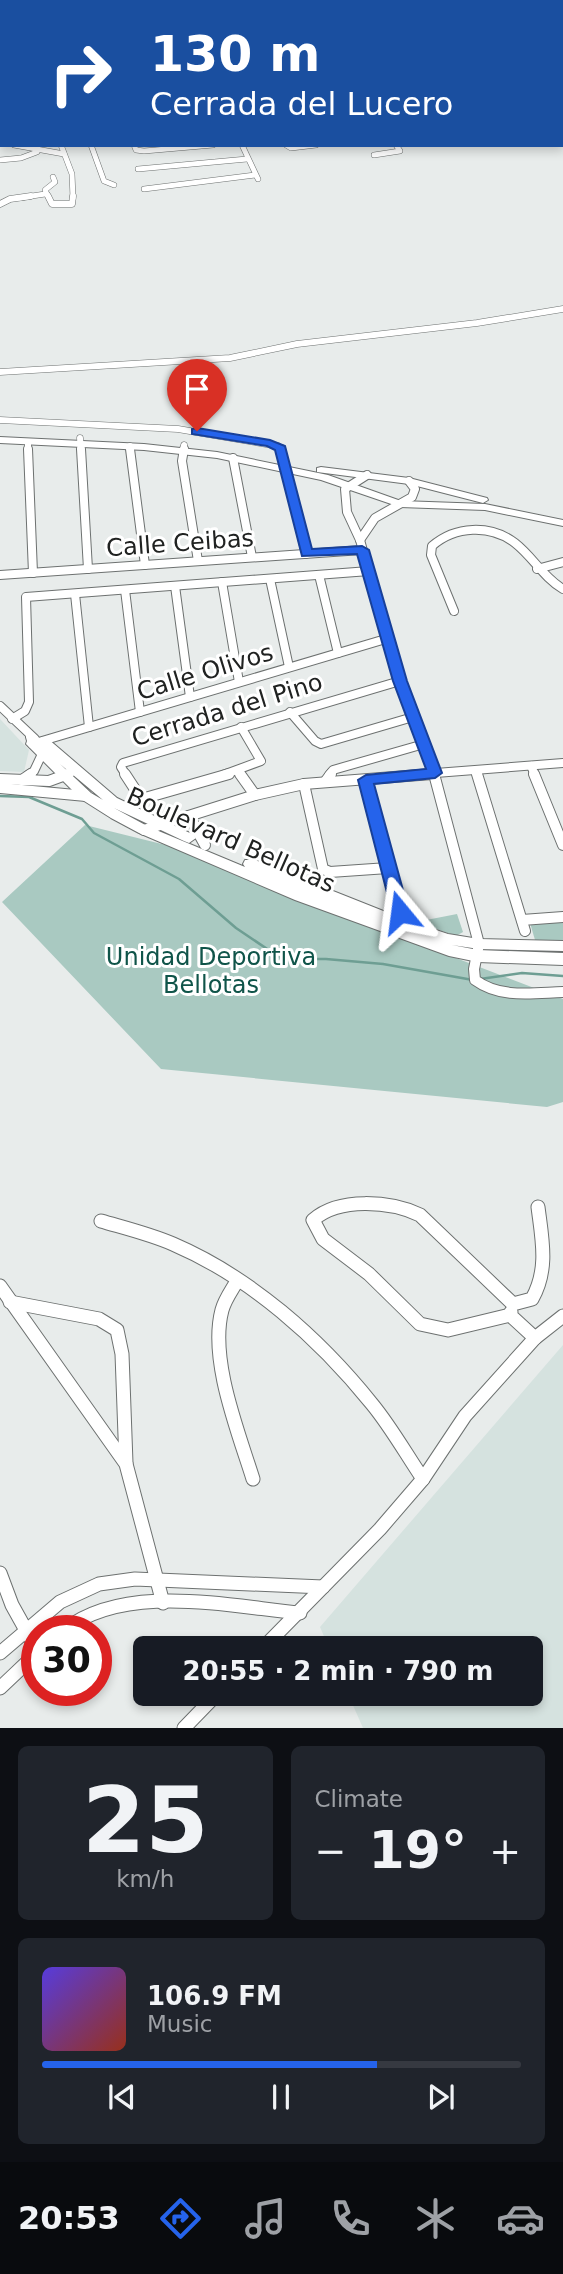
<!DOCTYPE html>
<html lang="en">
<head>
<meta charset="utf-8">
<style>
  body { margin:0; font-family:"DejaVu Sans",sans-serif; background:#20242c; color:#f1f3f6; height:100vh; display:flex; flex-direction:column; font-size:26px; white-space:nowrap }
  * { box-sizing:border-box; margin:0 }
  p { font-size:23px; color:#9ea1a6 }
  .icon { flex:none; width:38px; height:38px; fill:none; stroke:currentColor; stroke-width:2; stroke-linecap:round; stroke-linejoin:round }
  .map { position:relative; height:1728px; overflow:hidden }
  .panel { display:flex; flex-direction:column; gap:18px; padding:18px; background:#0d0f14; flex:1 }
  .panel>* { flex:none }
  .hud { position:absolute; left:0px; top:0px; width:564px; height:147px; box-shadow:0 4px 10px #0003; background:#1a4fa0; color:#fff; overflow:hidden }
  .speed { position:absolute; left:21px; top:1615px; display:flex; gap:14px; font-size:35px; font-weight:700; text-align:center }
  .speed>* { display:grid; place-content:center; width:91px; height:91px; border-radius:50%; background:#171b24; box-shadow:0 4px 10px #0003; line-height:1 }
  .speed .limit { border:10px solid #d22; background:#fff; color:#111 }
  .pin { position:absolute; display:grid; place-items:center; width:60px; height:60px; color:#fff; margin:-72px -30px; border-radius:50% 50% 50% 0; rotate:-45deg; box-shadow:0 0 7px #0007 }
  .pin .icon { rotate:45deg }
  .me { position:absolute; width:77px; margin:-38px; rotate:344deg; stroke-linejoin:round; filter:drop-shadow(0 0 5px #0008) }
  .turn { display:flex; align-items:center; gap:24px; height:147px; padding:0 35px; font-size:32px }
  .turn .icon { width:91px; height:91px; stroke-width:2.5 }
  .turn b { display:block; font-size:49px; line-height:60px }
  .big { font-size:52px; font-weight:800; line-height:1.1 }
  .panel .tile { flex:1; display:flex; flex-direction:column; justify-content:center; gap:10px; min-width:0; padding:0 24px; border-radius:10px; background:#20242c }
  .panel .dial { align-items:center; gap:0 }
  .dial b { font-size:91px; line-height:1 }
  .song { display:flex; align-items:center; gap:21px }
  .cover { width:84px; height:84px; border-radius:10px; background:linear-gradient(135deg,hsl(250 70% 55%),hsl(10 70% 35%)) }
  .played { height:7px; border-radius:4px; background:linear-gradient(90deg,#2563eb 70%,#363941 70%) }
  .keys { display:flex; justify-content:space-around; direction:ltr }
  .heat { display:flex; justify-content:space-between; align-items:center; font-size:38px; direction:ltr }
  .panel .tiles { flex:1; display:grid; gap:18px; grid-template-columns:1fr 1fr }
  .tile:last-child { grid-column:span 2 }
  .trip { position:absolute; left:133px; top:1636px; width:410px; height:70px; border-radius:10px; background:#171b24; box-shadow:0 4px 10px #0003; font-weight:800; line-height:70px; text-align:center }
  .menu { display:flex; height:112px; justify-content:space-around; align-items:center; background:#090b0e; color:#9ea1a6 }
  .menu .icon { width:49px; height:49px }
  .menu .current { color:#2563eb }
  .menu b { font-size:32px; color:#f1f3f6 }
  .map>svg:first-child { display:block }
</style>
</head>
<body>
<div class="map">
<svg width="563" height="1728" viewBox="0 0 563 1728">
  <rect width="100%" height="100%" fill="#e8eceb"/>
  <g fill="#d5e2df">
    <path d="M 0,719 L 29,750 L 24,772 L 0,771 Z"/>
    <path d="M 563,1345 L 563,1728 L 363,1728 L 348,1694 L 530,1694 L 530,1648 L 329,1648 L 320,1627 Z"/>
  </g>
  <g fill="#a9c9c1">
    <path d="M 85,825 L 190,851 L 336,912 L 563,999 L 563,1102 L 547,1107 L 161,1069 L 2,902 Z"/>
    <path d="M 457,914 L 463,932 L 456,936 L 416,922 Z"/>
    <path d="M 563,921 L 563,940 L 535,940 L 530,923 Z"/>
  </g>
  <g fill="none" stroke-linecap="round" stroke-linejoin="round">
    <path stroke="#6e9e93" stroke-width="2" d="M 59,2 L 75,0"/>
    <g stroke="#6e9e93" stroke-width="2.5">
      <path d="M 0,796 L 29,797 L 82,819 L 94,833 L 179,879 L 236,928 L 282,959 L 326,959 L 383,964 L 473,980"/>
      <path d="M 480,979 L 522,973 L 563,976"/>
    </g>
    <g stroke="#6d7170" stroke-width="6">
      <g id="street-far4">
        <path d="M 33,0 L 35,2"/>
        <path d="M 209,0 L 213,2"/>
        <path d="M 499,0 L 505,2"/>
        <path d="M 14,145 L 64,154"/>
        <path d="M 61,145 L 72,174 L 73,198"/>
        <path d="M 91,145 L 104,181 L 114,185"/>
        <path d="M 134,145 L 136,150 L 144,151 L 213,145"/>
        <path d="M 242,145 L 258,179"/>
        <path d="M 286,145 L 291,148 L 316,145"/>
        <path d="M 374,155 L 400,151 L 396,145"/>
        <path d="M 0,160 L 21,158 L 37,152"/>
        <path d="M 138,169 L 247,159"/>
        <path d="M 144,189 L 255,175"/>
        <path d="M 19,198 L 45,194"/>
        <path d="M 49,198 L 45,190 L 55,182 L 53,177"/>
      </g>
    </g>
    <g stroke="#6d7170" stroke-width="7">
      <g id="street-far3">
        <path d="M 48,196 L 52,204 L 72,204 L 73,196"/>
        <path d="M 0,204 L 10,199 L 31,196"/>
        <path d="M 0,372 L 230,358 L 297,344 L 477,323 L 563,309"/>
        <path d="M 0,420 L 178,429 L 278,446 L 283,451"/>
        <path d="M 80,438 L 81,451"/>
        <path d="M 28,442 L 28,451"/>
        <path d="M 130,446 L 131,451"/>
        <path d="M 183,451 L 184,445"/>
      </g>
    </g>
    <g stroke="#6d7170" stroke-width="10">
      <g id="street-far2">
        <path d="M 28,449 L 33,573"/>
        <path d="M 81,449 L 88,569"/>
        <path d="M 130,449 L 145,565"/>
        <path d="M 184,449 L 182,461 L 198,561"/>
        <path d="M 281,449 L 306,554"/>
        <path d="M 233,458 L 252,557"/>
        <path d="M 367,475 L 345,489 L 347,512 L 360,540 L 400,681 L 435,775"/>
        <path d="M 360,540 L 375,518 L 412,497 L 415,489 L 409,481"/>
        <path d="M 537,569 L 563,562"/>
        <path d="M 0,575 L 362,550"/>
        <path d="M 319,575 L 338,653"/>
        <path d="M 270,579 L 289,667"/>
        <path d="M 222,582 L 239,682"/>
        <path d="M 175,586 L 190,697"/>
        <path d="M 125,590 L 140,712"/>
        <path d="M 75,594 L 89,727"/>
        <path d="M 454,611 L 431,555 L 432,546 C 455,526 490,524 515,543 C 533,557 543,577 563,589"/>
        <path d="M 0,706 L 35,739"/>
        <path d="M 290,712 L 315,741 L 321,744 L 413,717"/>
        <path d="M 12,719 L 25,711 L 29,702 L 26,597 L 369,571"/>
        <path d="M 30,737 L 32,744 L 389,638"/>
        <path d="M 531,766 L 535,775"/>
        <path d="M 238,771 L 241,775"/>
        <path d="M 476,771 L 477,775"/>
        <path d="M 28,775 L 34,771 L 42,754"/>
        <path d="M 63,775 L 72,772"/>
        <path d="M 126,775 L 121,767 L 123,763 L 400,681"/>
        <path d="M 223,775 L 261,761 L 241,727"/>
        <path d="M 329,775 L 333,770 L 424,744"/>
        <path d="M 410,775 L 563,763"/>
      </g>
    </g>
    <g stroke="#6d7170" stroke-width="12">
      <g id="street-far1">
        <path d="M 125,774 L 140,797 L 145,798 L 229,774"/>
        <path d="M 240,774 L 255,795"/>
        <path d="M 434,774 L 479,944 L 474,969 L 475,980 C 501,999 533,993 563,992"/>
        <path d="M 477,774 L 525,931"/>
        <path d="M 534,774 L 563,845"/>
        <path d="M 0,779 L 49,781 L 68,774"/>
        <path d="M 22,780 L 31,774"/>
        <path d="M 366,780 L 400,912"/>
        <path d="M 325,782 L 331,774"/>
        <path d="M 304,784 L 323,869 L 330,872 L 388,868"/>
        <path d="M 0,788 L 86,796"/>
        <path d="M 189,816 L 205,845"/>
        <path d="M 144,830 L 255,795 L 304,784 L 432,774"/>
        <path d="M 522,920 L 563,917"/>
      </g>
    </g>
    <g stroke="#6d7170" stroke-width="15">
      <g id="street">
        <path d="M 101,1221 C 125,1228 150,1234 173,1244 C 250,1277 319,1338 372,1404 C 391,1427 406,1454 423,1479"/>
        <path d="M 237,1281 C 232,1290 225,1299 222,1310 C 209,1359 238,1431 253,1479"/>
        <path d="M 0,1286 L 126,1464 L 163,1603"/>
        <path d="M 10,1302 L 99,1319 L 117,1330 L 122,1354 L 126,1463"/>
        <path d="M 513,1304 L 532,1299 C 549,1269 542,1239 538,1207"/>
        <path d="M 511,1312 L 510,1315 L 535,1338"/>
        <path d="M 510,1315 L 448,1330 L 420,1324 L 369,1274 L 323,1239 L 313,1220 C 339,1197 390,1201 420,1215 L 513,1304"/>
        <path d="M 0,1573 L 12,1605 L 37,1650"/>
        <path d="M 63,1631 C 124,1582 227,1606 300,1613"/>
        <path d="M 263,1648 L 380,1529 L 423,1479 L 465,1416 L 535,1338 L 563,1316"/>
        <path d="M 0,1653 L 60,1602 L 99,1584 L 135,1579 L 323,1587"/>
        <path d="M 0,1688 L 37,1653"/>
        <path d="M 184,1728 L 217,1694"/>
      </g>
    </g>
    <g stroke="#6d7170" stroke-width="2">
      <g id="secondary">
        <rect x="0" y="13" width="2" height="4"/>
        <path d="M 0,437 L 144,444 L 217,452 L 328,475 L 401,501 L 485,504 L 563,520 L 563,526 L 485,510 L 400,507 L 321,480 L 217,458 L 144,450 L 0,443 Z"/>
        <path d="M 321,467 L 409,478 L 487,498 L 488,500 L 483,503 L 409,484 L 317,472 L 317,468 Z"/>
        <path d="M 42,737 L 47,738 L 117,798 L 194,835 L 196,838 L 189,843 L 184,841 L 114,808 L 149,827 L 245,867 L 243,864 L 245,860 L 255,860 L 406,920 L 448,934 L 479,939 L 563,941 L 563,951 L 479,949 L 452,945 L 478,950 L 563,953 L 563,965 L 478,962 L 449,956 L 295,900 L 139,833 L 111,818 L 81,799 L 26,744 L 27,741 L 36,741 ZM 60,764 L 103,800 L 91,793 Z"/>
      </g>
    </g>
    <use href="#street-far4" stroke="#fff" stroke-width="5"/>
    <use href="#street-far3" stroke="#fff" stroke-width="6"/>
    <use href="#street-far2" stroke="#fff" stroke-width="8"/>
    <use href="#street-far1" stroke="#fff" stroke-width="10"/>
    <use href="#street" stroke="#fff" stroke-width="13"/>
    <use href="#secondary" fill="#fff" fill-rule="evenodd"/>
  </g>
  <path fill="#2563eb" stroke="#184099" stroke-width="2" d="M 197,428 L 270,440 L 285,446 L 312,549 L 362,546 L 369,550 L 407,681 L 442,773 L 435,778 L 374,784 L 409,912 L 406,917 L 395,917 L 392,912 L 358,780 L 366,775 L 426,769 L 393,681 L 357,554 L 302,556 L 275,450 L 267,446 L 192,434 L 192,429 Z"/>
  <g text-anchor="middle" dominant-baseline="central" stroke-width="6" stroke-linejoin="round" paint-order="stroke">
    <g font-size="24" fill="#202221" stroke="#fff">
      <text transform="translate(180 543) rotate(-4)">Calle Ceibas</text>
      <text transform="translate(205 672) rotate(-17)">Calle Olivos</text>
      <text transform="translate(227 710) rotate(-17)">Cerrada del Pino</text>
      <text transform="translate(231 840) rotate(24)">Boulevard Bellotas</text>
    </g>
    <g font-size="24" fill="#0f5449" stroke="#fff">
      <text x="211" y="957">Unidad Deportiva<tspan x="211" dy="28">Bellotas</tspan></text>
    </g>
  </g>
</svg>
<div class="speed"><div class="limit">30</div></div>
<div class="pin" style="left:197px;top:431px;background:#d93025"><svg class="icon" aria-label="arrive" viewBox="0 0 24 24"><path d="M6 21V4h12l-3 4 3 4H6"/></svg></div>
<svg class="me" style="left:400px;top:912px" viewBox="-20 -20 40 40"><path d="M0-17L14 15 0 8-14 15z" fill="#2563eb" stroke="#fff" stroke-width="4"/></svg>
<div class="trip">20:55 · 2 min · 790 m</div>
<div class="hud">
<div class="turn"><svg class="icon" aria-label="right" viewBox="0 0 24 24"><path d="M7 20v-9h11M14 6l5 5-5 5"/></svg><div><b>130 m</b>Cerrada del Lucero</div></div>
</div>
</div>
<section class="panel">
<div class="tiles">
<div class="tile dial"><b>25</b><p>km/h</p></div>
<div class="tile"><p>Climate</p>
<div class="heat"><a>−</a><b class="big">19°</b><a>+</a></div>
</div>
<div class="tile">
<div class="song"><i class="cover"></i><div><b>106.9 FM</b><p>Music</p></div></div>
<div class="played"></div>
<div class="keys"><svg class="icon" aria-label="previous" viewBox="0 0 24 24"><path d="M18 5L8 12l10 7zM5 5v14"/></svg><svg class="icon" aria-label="pause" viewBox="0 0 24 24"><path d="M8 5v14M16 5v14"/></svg><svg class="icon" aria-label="next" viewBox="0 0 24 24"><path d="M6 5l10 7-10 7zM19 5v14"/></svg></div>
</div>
</div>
</section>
<nav class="menu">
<b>20:53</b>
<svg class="icon current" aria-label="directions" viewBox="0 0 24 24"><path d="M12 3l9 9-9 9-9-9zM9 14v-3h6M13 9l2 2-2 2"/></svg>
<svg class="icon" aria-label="music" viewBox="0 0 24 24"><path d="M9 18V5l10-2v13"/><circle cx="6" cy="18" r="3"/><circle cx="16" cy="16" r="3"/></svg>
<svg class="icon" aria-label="phone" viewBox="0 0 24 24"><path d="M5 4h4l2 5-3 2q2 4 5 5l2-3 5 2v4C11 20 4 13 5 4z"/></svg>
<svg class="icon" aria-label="climate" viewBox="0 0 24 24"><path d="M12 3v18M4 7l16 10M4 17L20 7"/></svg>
<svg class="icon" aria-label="car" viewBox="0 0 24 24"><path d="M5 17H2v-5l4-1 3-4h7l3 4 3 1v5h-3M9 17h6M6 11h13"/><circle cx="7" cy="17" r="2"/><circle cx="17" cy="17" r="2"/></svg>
</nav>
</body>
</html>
